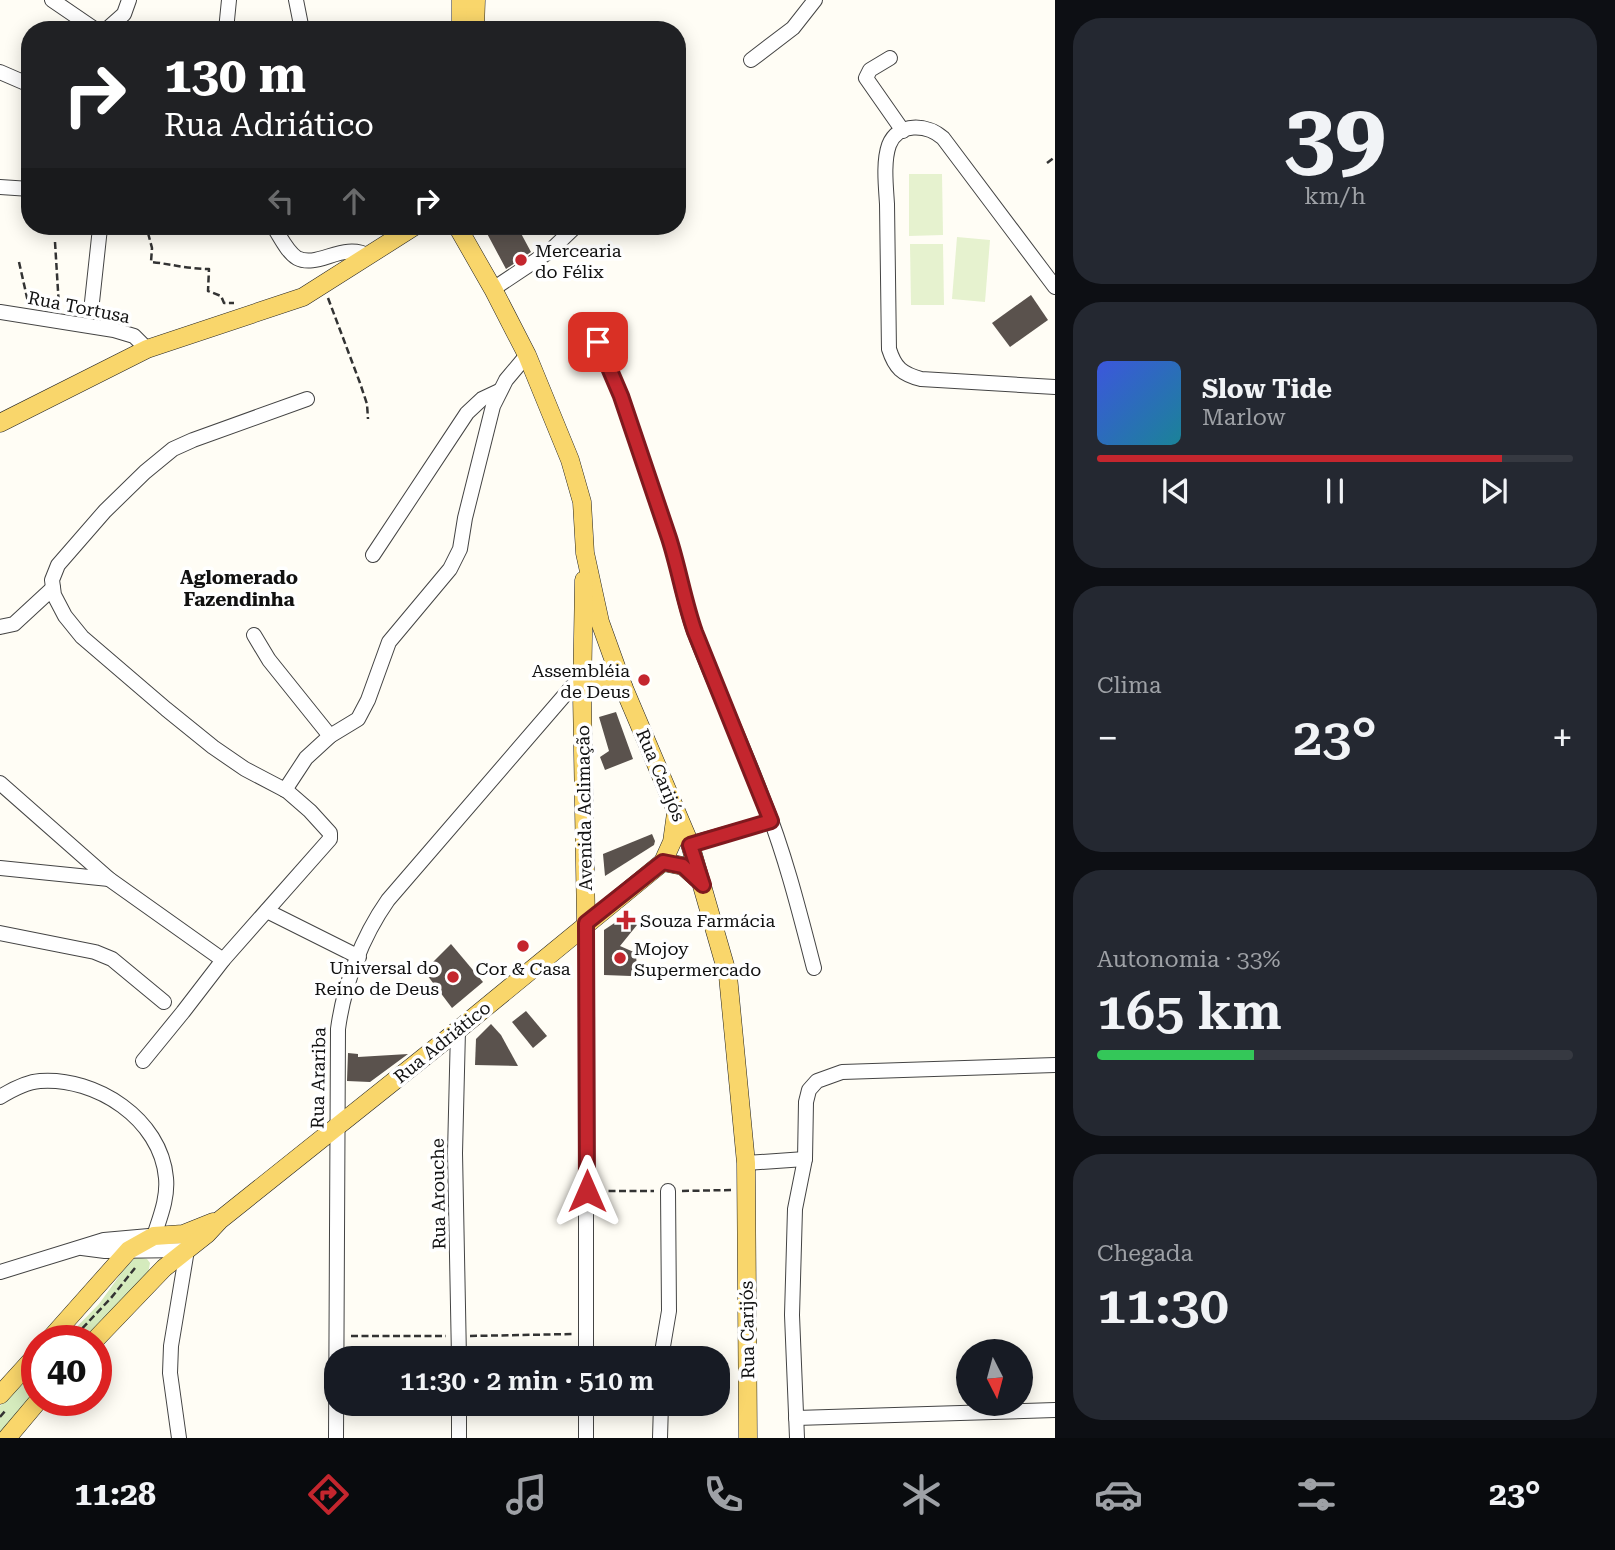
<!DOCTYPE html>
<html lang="pt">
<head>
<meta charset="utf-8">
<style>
  body { margin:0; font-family:"Roboto Serif",serif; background:#242831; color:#f1f3f6; height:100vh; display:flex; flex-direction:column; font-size:26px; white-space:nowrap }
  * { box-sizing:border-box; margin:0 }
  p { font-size:23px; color:#9ea1a6 }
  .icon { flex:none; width:38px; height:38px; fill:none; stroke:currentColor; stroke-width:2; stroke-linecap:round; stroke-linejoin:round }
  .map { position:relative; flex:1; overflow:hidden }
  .sheet { display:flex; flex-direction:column; gap:18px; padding:18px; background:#0d0f14; width:560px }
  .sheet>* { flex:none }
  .hud { position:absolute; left:21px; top:21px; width:665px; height:214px; border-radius:28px; box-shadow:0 4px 18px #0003; background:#202124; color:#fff; overflow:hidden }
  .needle { width:46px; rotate:174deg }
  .tools { position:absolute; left:956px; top:1339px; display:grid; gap:14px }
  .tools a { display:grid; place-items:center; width:77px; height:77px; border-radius:50%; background:#171b24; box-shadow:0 4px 18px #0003; font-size:35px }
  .speed { position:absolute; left:21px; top:1325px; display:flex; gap:14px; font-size:35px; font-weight:700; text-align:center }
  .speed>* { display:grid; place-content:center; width:91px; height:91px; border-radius:50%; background:#171b24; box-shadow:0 4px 18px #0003; line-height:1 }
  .speed .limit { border:10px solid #d22; background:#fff; color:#111 }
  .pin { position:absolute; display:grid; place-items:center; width:60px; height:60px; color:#fff; margin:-30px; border-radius:14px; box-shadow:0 4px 10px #0006 }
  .me { position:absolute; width:77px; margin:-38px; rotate:0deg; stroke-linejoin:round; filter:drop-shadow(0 0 5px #0008) }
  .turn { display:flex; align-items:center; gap:24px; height:147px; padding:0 28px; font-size:32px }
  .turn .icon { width:91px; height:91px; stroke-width:2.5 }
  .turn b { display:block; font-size:49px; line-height:60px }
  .lanes { display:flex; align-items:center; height:66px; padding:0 28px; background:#0003; justify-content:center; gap:35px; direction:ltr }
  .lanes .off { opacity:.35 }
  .big { font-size:52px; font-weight:600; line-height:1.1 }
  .sheet .card { flex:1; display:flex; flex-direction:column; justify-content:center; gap:10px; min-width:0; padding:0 24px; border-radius:28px; background:#242831 }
  .sheet .dial { align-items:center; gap:0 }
  .dial b { font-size:91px; line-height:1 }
  .song { display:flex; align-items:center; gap:21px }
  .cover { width:84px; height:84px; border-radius:10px; background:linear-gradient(135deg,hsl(230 70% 55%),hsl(190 70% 35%)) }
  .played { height:7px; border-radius:4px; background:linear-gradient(90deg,#c4262e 85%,#363941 85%) }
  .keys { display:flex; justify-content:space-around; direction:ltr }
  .heat { display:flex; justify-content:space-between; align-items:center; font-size:38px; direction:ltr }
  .charge { height:10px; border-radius:5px; background:linear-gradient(90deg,#34c759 33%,#363941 0) }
  .trip { position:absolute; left:324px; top:1346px; width:406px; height:70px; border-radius:28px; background:#171b24; box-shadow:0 4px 18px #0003; font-weight:600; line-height:70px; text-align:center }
  .menu { display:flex; height:112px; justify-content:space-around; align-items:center; background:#090b0e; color:#9ea1a6 }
  .menu .icon { width:49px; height:49px }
  .menu .active { color:#c4262e }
  .menu b { font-size:32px; color:#f1f3f6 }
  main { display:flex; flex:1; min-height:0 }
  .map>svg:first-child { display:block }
</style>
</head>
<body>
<main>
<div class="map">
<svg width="1055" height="1438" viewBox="0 0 1055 1438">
  <rect width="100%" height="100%" fill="#fffdf5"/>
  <g fill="#d5ebbd">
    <path d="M 136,1257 L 147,1259 L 150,1263 L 148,1274 L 85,1340 L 64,1340 L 99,1304 L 125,1268 Z"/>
    <path d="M 37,1368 L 37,1392 L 0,1435 L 0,1406 Z"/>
  </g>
  <g fill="#e6f2cf">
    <path d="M 909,174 L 942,174 L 943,235 L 909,236 Z"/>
    <path d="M 957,237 L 990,240 L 985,302 L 952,299 Z"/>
    <path d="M 910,244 L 943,244 L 944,305 L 911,305 Z"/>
  </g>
  <g fill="#5a524d">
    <path d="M 483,226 L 503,226 L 506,230 L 517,226 L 531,252 L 506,269 Z"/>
    <path d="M 1031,295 L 1048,320 L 1010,347 L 992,323 Z"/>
    <path d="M 616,712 L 633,759 L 605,770 L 600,757 L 609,751 L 599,717 Z"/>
    <path d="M 652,834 L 655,841 L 654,845 L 605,876 L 603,854 Z"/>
    <path d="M 628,914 L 637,925 L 620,946 L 636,953 L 637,972 L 632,971 L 631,976 L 604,975 L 604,930 Z"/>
    <path d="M 451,944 L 483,982 L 452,1008 L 424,971 Z"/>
    <path d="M 526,1011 L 547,1036 L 533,1048 L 512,1022 Z"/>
    <path d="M 491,1024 L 501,1035 L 518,1066 L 475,1065 L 476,1039 Z"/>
    <path d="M 348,1053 L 358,1054 L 358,1057 L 408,1054 L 370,1082 L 347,1081 Z"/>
  </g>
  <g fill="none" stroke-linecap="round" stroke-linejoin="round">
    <g stroke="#444" stroke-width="16">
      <g id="minor">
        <path d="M 52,0 L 96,30"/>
        <path d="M 296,0 L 302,30"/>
        <path d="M 106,30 L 124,14 L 129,0"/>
        <path d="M 226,30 L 229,0"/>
        <path d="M 890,58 L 870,70 L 866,78 L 903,131"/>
        <path d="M 751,60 L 793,28 L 815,0"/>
        <path d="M 0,72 L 30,85"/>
        <path d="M 0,187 L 30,189"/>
        <path d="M 273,226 C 280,236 287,252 297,258 C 318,269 343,241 369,256"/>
        <path d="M 1055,287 L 943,138 C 927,124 898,122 889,145 C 883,162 886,187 887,204 C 888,253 888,301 889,349 C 895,368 902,374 921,379 L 1055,387"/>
        <path d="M 493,289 L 550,251 L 576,226"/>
        <path d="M 92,302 L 100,228 L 114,226"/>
        <path d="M 0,312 L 114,330 L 134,336 L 147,349"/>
        <path d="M 598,342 L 621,396 L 669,538 C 679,569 683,600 694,631 C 715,687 742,742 763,799 C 785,854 799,910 814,968"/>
        <path d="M 373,555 L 467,413 L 482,399 L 499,391"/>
        <path d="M 0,627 L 14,624 L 53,588"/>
        <path d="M 254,635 L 269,660 L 330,736"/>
        <path d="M 0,783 L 109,879 L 223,960"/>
        <path d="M 285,790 L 306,758 L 330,736 L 358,719 L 368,700 L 389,642 L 450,569 L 460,549 L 465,518 L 493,406 L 506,380 L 527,355"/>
        <path d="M 690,844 L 771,821"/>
        <path d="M 0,868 L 109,879"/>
        <path d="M 267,911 L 359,957"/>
        <path d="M 0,933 L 95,952 L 112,959 L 164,1002"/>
        <path d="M 458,1030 L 455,1153 L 459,1358"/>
        <path d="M 143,1061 L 183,1012 L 223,960 L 330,839 L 330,833 L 310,811 L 287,791 L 245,769 L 213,747 L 166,709 L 82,637 L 65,616 L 54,595 L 52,580 L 58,565 L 105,511 L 145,472 L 173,449 L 193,440 L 307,399"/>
        <path d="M 0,1097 C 13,1089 26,1082 40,1081 C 96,1077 161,1119 166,1178 C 168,1198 160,1217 154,1236"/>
        <path d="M 746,1163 L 805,1159"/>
        <path d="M 82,1248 L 105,1251 L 187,1250 L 171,1346 L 170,1373 L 179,1438"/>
        <path d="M 0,1272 L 104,1240 L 149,1236"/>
        <path d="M 586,1358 L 586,923"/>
        <path d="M 661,1358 L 669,1311 L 668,1191"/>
        <path d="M 459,1404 L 459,1438"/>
        <path d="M 586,1404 L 586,1438"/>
        <path d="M 796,1418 L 1055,1410"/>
        <path d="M 336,1438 L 338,1029 C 344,984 362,937 388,900 L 582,675"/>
        <path d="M 660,1438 L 661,1404"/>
        <path d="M 797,1438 L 792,1315 L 795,1209 L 805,1159 L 806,1102 L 809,1090 L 817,1081 L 842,1072 L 1055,1065"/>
      </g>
    </g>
    <g stroke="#222" stroke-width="19">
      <g id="major">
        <path d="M 461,30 L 461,0"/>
        <path d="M 475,30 L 476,0"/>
        <path d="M 457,226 L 493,289 L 527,355 L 570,460 L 582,502 L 585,553 L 600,622 L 623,686 L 690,844 L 728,976 L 746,1163 L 748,1438"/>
        <path d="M 0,423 L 147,349 L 303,297 L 415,226"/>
        <path d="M 584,580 L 582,695 L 586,923"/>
        <path d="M 582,695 L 602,685 L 623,686"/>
        <path d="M 663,862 L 683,866 L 701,882"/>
        <path d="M 49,1340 L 129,1250 L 154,1236 L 183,1234 L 213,1222"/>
        <path d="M 95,1340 L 164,1268 L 207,1234 L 220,1220 L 458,1030 L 663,862 L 672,842 L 676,813"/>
        <path d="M 0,1395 L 37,1354"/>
        <path d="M 7,1438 L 39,1400"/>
      </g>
    </g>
    <g stroke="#333" stroke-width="2.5" stroke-dasharray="7 3.5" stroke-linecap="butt">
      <path d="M 1047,163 L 1055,157"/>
      <path d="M 127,230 L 148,233 L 150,226"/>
      <path d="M 148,233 L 152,248 L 151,262 C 171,264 188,269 209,269 L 208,291 L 221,296 L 224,303 L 234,303"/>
      <path d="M 55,242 L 59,307"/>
      <path d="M 19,262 L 28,302"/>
      <path d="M 328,298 L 360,383 L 367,404 L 368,419"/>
      <path d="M 598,1191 L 654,1191"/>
      <path d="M 682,1191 L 731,1190"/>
      <path d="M 75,1336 L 111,1298 L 135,1268"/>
      <path d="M 351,1336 L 446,1336"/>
      <path d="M 470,1336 L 572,1334"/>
      <path d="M 0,1417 L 6,1410"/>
    </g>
    <use href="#minor" stroke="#fff" stroke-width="14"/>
    <use href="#major" stroke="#f9d66b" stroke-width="18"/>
  </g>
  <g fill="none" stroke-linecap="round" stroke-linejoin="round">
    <g stroke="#7f191e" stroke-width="18">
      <path id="route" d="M 587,1191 L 586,923 L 663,862 L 683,866 L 703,885 L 690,845 L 771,821 L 695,632 C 684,601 679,569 669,538 L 621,396 L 598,342"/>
    </g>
    <use href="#route" stroke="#c4262e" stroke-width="12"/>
  </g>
  <g fill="#c4262e" stroke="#fff" stroke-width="2.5">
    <circle cx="521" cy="260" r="7"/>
    <circle cx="644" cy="680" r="7"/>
    <path d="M622.5 909.5h7v7h7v7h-7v7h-7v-7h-7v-7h7z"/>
    <circle cx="523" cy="946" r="7"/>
    <circle cx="620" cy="958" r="7"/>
    <circle cx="453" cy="977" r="7"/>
  </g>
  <g text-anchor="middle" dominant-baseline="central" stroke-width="7" stroke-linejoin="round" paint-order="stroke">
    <g font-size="18" fill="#111" stroke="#fff" text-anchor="start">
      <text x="535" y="250">Mercearia<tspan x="535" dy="21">do Félix</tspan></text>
      <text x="630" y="670" text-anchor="end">Assembléia<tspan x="630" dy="21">de Deus</tspan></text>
      <text x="640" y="920">Souza Farmácia</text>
      <text x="634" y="948">Mojoy<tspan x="634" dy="21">Supermercado</tspan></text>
      <text x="439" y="967" text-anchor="end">Universal do<tspan x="439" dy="21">Reino de Deus</tspan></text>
      <text x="523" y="968" text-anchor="middle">Cor &amp; Casa</text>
    </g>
    <g font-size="18" fill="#111" stroke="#fff">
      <text transform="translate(79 307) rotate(11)">Rua Tortusa</text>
      <text transform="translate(661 775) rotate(67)">Rua Carijós</text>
      <text transform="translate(584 808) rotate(-91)">Avenida Aclimação</text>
      <text transform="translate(442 1042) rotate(-39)">Rua Adriático</text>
      <text transform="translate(318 1078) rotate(-89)">Rua Arariba</text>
      <text transform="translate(438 1194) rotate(-91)">Rua Arouche</text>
      <text transform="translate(747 1330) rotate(-91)">Rua Carijós</text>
    </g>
    <g font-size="19" font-weight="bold" fill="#111" stroke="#fff">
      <text x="239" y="577">Aglomerado<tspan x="239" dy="22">Fazendinha</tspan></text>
    </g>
  </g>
</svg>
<div class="tools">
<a><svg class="needle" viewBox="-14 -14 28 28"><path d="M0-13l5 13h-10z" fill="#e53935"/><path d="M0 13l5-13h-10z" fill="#9ea1a6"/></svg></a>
</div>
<div class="speed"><div class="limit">40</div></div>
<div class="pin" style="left:598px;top:342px;background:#d93025"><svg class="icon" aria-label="arrive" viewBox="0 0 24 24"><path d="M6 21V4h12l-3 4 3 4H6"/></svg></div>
<svg class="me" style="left:587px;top:1191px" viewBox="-20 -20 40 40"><path d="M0-17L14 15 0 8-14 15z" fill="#c4262e" stroke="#fff" stroke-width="4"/></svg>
<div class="trip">11:30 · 2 min · 510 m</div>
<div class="hud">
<div class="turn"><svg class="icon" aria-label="right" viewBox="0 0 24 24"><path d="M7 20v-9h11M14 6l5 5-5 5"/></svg><div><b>130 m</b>Rua Adriático</div></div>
<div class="lanes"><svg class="icon off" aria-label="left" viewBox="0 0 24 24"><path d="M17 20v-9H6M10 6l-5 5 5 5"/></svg><svg class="icon off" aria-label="ahead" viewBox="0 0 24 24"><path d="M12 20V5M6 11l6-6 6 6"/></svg><svg class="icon" aria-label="right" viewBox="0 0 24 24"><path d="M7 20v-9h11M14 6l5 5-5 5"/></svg></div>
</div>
</div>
<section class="sheet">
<div class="card dial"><b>39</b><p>km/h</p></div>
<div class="card">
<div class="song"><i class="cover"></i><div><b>Slow Tide</b><p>Marlow</p></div></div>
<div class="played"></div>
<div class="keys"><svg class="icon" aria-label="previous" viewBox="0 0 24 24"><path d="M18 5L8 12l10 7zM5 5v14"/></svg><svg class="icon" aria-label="pause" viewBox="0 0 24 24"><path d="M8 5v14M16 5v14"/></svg><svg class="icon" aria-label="next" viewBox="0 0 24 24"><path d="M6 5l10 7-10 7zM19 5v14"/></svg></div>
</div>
<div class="card"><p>Clima</p>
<div class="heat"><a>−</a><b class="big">23°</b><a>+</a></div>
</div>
<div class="card"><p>Autonomia · 33%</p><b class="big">165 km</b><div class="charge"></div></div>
<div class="card"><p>Chegada</p><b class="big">11:30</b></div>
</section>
</main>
<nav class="menu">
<b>11:28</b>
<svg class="icon active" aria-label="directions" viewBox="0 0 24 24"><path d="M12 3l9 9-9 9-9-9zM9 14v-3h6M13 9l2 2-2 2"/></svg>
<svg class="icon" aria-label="music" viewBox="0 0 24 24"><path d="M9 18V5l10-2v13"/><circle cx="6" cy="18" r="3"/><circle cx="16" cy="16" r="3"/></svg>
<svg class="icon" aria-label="phone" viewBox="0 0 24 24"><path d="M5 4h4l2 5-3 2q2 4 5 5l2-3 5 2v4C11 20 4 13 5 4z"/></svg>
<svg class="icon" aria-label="climate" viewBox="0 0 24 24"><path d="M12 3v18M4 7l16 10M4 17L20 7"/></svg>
<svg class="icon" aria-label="car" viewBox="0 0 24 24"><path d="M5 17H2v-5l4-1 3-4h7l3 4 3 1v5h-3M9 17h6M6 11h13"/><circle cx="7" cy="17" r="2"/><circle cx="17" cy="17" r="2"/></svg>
<svg class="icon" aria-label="filters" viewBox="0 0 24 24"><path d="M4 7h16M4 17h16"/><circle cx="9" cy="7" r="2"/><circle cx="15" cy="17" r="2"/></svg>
<b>23°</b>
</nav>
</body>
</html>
